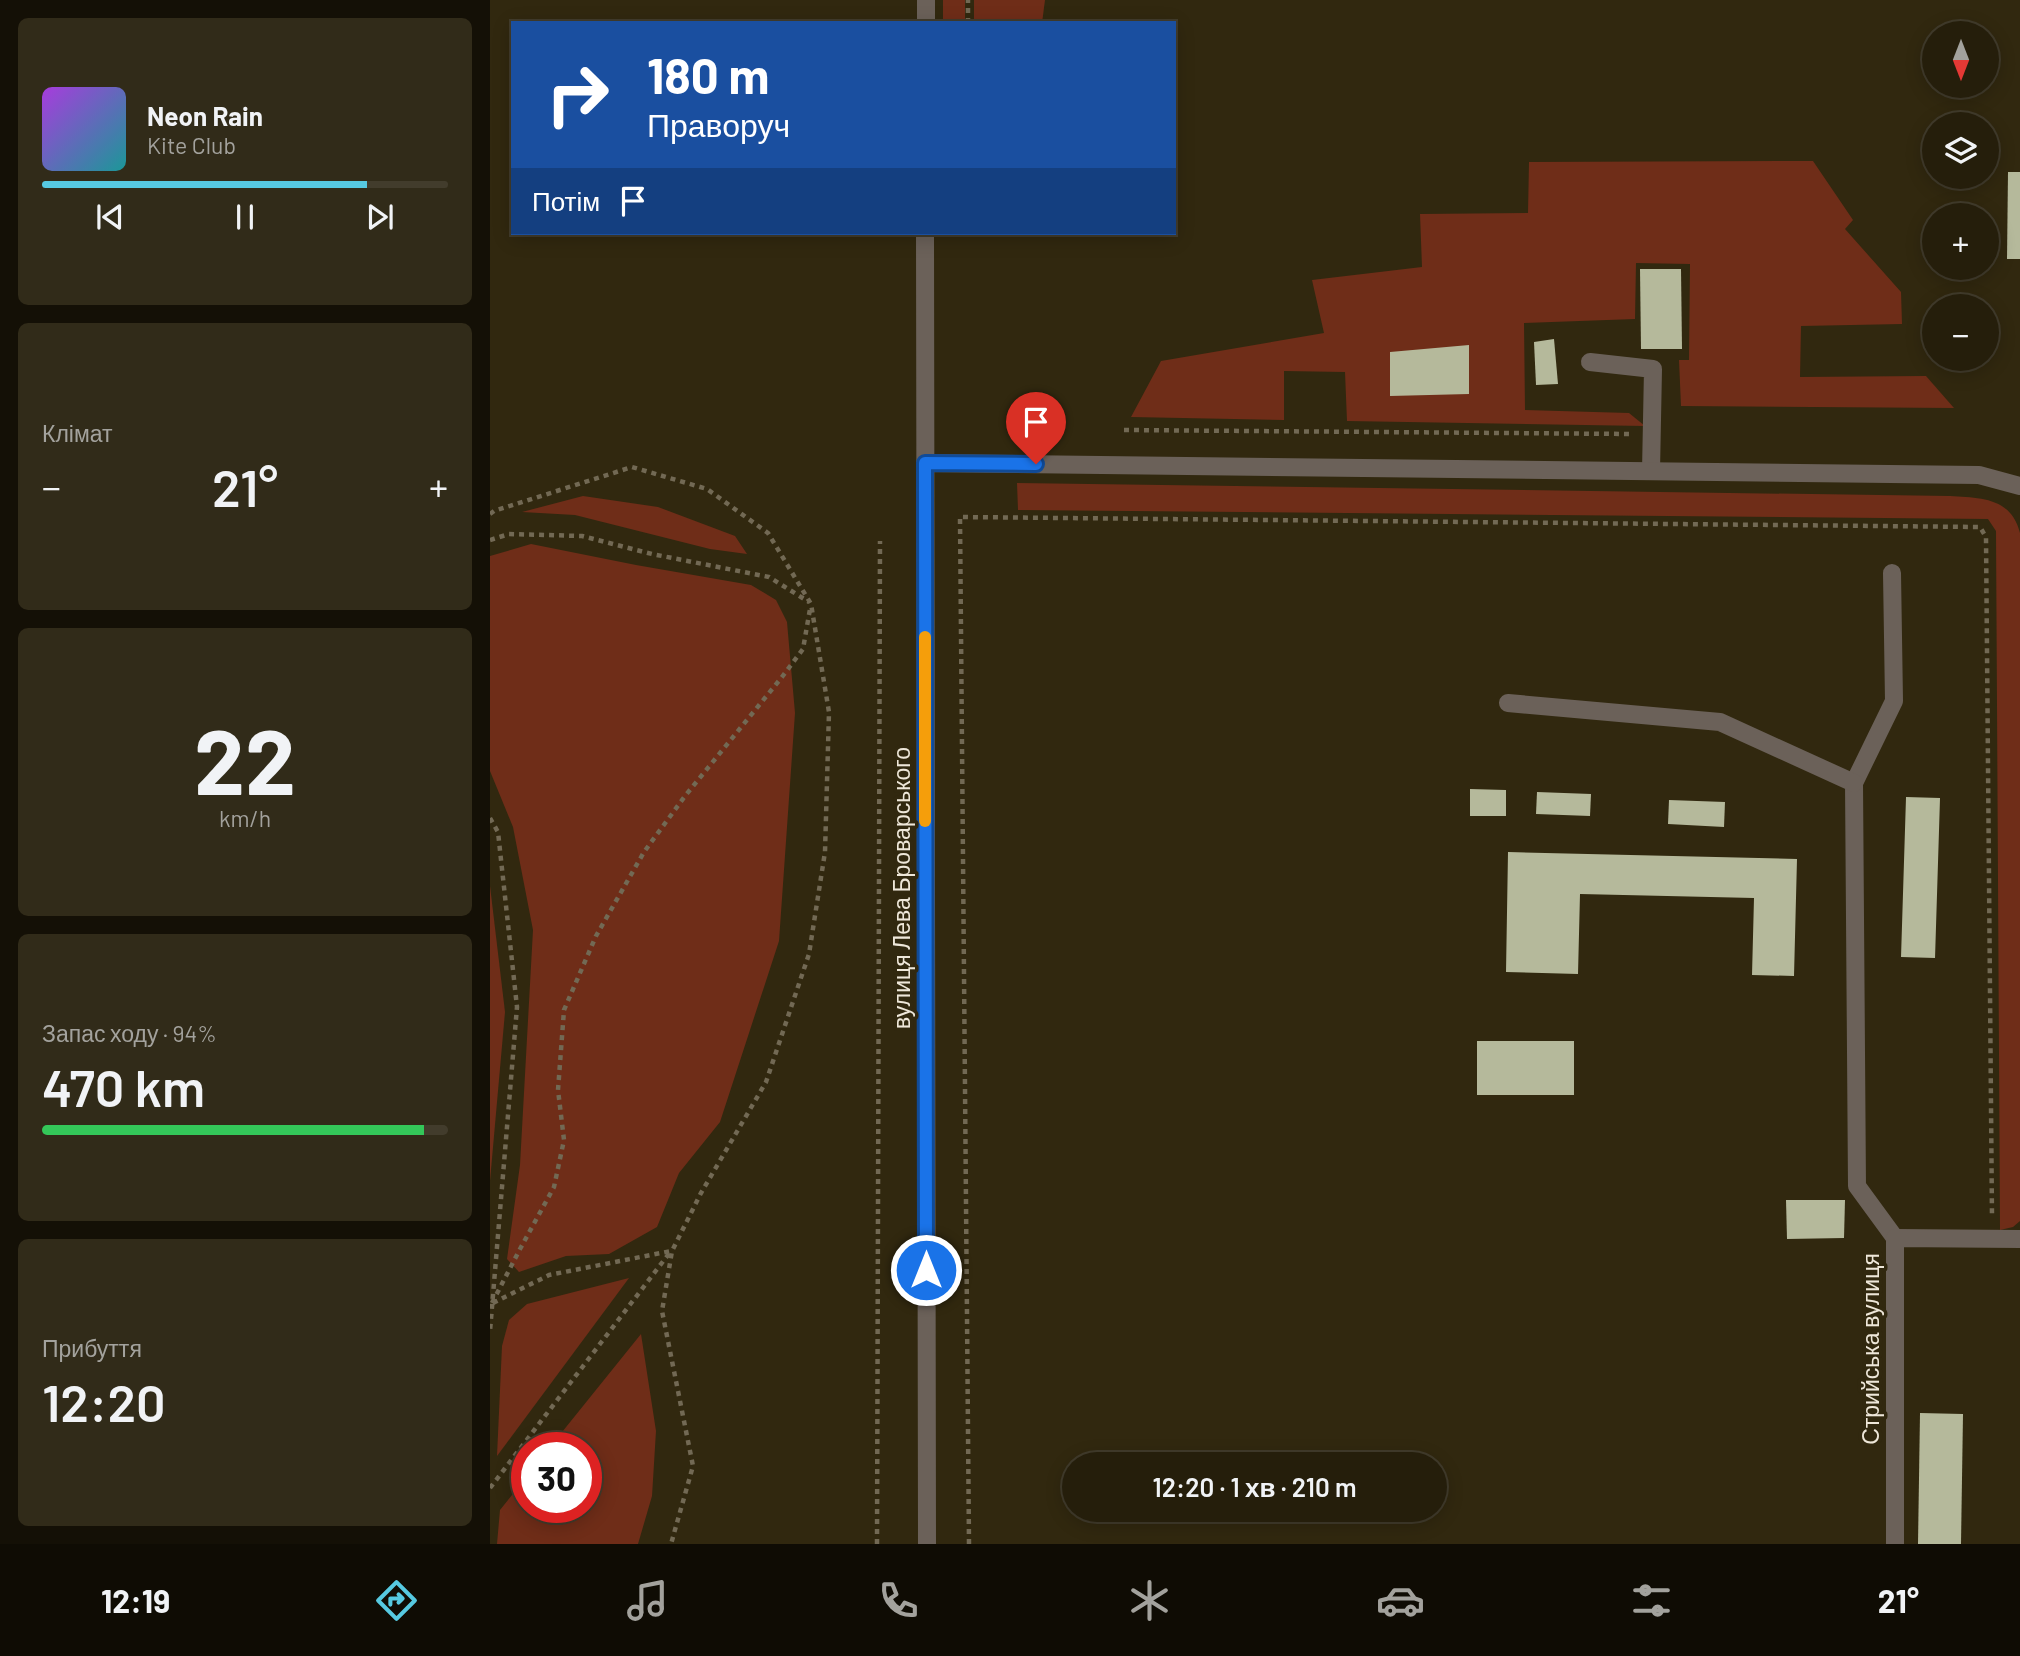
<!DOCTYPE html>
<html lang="uk">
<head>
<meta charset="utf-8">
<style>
  body { margin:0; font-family:Barlow,sans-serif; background:#312b19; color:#f1f3f6; height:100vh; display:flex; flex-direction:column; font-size:26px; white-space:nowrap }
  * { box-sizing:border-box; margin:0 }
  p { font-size:23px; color:#a3a29d }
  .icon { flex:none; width:38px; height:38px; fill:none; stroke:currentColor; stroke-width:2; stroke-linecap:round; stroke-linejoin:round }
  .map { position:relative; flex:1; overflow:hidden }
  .details { display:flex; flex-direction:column; gap:18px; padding:18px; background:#141006; width:490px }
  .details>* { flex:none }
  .banner { position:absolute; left:21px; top:21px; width:665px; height:214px; border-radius:0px; box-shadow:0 4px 18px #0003,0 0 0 2px #423c2c; background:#1a4fa0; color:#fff; overflow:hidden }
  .needle { width:46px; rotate:180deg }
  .tools { position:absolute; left:1432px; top:21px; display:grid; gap:14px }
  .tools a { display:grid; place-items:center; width:77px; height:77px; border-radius:50%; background:#251e0b; box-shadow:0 4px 18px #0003,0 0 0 2px #423c2c; font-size:35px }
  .speed { position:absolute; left:21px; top:1432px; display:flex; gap:14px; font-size:35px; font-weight:700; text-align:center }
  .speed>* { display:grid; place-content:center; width:91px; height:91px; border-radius:50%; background:#251e0b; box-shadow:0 4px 18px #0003,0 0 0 2px #423c2c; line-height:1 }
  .speed .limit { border:10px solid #d22; background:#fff; color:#111 }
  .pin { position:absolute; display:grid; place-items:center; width:60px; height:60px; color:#fff; margin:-72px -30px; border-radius:50% 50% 50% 0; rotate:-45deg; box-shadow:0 0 7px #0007 }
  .pin .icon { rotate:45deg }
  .me { position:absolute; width:77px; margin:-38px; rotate:0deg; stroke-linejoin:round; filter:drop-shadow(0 0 5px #0008) }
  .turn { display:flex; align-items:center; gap:24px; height:147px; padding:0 21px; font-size:32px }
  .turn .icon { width:91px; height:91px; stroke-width:2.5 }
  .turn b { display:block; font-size:49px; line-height:60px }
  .then { display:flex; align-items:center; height:66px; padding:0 21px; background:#0003; gap:14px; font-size:26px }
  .big { font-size:52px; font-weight:600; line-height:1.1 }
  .details .widget { flex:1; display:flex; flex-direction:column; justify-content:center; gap:10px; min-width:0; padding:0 24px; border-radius:10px; background:#312b19 }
  .details .dial { align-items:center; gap:0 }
  .dial b { font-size:91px; line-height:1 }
  .song { display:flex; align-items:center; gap:21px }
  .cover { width:84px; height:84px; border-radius:10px; background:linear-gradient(135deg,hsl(280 70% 55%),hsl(180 70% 35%)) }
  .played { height:7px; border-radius:4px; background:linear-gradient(90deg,#56c9e1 80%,#423c2c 80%) }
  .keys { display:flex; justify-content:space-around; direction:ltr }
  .heat { display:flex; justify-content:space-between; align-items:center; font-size:38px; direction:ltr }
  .charge { height:10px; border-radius:5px; background:linear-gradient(90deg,#34c759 94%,#423c2c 0) }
  .trip { position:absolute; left:572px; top:1452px; width:385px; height:70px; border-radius:35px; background:#251e0b; box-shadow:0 4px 18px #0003,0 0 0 2px #423c2c; font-weight:600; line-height:70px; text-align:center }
  .dock { display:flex; height:112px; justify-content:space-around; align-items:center; background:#0f0c04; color:#a3a29d }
  .dock .icon { width:49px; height:49px }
  .dock .active { color:#56c9e1 }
  .dock b { font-size:32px; color:#f1f3f6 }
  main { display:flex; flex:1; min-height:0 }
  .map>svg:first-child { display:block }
</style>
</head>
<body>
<main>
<section class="details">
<div class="widget">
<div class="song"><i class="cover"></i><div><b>Neon Rain</b><p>Kite Club</p></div></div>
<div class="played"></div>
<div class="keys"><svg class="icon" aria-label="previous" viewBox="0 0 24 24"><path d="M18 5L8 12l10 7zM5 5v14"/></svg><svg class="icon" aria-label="pause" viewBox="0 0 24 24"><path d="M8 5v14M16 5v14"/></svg><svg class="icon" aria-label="next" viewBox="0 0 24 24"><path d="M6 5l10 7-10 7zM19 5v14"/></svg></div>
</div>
<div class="widget"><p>Клімат</p>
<div class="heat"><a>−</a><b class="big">21°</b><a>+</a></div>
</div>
<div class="widget dial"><b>22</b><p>km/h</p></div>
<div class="widget"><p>Запас ходу · 94%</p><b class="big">470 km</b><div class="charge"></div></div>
<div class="widget"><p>Прибуття</p><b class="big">12:20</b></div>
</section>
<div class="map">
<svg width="1530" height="1544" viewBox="0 0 1530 1544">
  <rect width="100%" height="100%" fill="#31280f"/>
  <g fill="#6f2d18">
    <rect x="453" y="0" width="22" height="23"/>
    <path d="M 484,0 L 555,0 L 552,23 L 484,23 Z"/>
    <path d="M 1323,161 L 1363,220 L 1355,229 L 1411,292 L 1412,324 L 1311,326 L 1310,377 L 1436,376 L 1464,408 L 1191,406 L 1189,360 L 1199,360 L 1200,264 L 1146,263 L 1145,319 L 1034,323 L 1035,410 L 1139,413 L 1155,426 L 857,421 L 855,372 L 794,371 L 794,420 L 641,417 L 671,361 L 834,333 L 822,280 L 932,267 L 930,214 L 1038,213 L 1039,162 Z"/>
    <path d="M 527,483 L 1460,496 C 1490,498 1521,497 1530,533 L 1530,1221 L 1523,1227 L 1510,1230 L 1506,531 L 1498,519 L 528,510 Z"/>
    <path d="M 93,496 L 168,507 L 245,536 L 257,554 L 220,549 L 85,515 L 32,512 Z"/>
    <path d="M 41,544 L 146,565 L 261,585 L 286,600 L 297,622 L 305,713 L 289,941 L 230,1122 L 189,1173 L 167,1227 L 119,1254 L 76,1256 L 29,1272 L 17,1259 L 30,1165 L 43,930 L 23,827 L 0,771 L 0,556 Z"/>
    <path d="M 0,886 L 15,1012 L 0,1181 Z"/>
    <path d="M 139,1278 L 7,1456 L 12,1346 L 19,1320 L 37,1304 Z"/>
    <path d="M 151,1334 L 166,1431 L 162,1496 L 148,1544 L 7,1544 L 10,1510 L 37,1476 L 37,1507 L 96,1507 L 96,1447 L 60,1447 Z"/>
  </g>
  <g fill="#b5b99b">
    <path d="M 1518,172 L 1530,172 L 1530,259 L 1517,259 Z"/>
    <path d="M 1150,269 L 1191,269 L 1192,349 L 1151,349 Z"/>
    <path d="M 1064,339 L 1068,384 L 1046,385 L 1044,342 Z"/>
    <path d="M 979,345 L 979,394 L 900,396 L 900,352 Z"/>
    <path d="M 980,789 L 1016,790 L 1016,816 L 980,816 Z"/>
    <path d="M 1047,792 L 1101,794 L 1100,816 L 1046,814 Z"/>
    <path d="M 1416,797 L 1450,798 L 1445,958 L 1411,957 Z"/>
    <path d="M 1179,800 L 1235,802 L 1234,827 L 1178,824 Z"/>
    <path d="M 1018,852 L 1307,859 L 1304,976 L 1262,975 L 1264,898 L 1090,894 L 1088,974 L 1016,972 Z"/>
    <rect x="987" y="1041" width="97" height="54"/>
    <path d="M 1296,1200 L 1355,1200 L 1354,1238 L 1297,1239 Z"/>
    <path d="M 1430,1413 L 1473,1414 L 1471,1544 L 1428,1544 Z"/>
  </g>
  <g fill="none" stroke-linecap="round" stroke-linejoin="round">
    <g stroke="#726954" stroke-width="4.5" stroke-dasharray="5 5" stroke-linecap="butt">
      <path d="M 478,23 L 478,0"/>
      <path d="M 634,430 L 1140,434"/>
      <path d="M 0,514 L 4,511 L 142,467 L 217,489 L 278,533 L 321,604 L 339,712 L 335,852 L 319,954 L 276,1082 L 211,1193 L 182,1251 L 172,1311 L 203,1466 L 181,1544"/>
      <path d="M 0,540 L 19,534 L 92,536 L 162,554 L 279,577 L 319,602"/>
      <path d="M 0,818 L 8,832 L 27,1007 L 0,1331"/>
      <path d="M 2,1303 L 30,1249 L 64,1187 L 74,1140 L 68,1090 L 74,1010 L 106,936 L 154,852 L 195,796 L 292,677 L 313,649 L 320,609"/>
      <path d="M 3,1303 L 59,1275 L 181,1251"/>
      <path d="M 0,1488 L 181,1251"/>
      <path d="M 387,1544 L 390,541"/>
      <path d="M 479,1544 L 470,517 L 1490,527 L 1496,537 L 1502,1218"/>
    </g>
    <g stroke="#6b6159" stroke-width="18">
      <path d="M 1100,362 L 1163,369 L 1161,471"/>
      <path d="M 435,463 L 1489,475 L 1530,486"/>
      <path d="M 1402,573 L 1404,701 L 1364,783 L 1367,1186 L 1405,1238"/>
      <path d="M 1018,703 L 1230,722 L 1364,783"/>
      <path d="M 1405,1544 L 1405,1238 L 1530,1239"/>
    </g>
    <g stroke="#6b6159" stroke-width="18">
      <path d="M 436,23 L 436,0"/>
      <path d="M 435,233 L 437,1544"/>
    </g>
  </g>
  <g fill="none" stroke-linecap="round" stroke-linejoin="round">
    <g stroke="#114b97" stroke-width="18">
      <path id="route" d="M 436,1270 L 435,463 L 546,464"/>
    </g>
    <use href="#route" stroke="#1a73e8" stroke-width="12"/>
    <path stroke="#f59e0b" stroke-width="12" d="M 435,637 L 435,821"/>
  </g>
  <g text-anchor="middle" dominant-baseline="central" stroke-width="7" stroke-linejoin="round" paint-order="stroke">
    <g font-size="23" fill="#eee7d9" stroke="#31280f">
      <text transform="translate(411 888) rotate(-90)">вулиця Лева Броварського</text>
      <text transform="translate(1380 1349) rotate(-90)">Стрийська вулиця</text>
    </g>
  </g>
</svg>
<div class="tools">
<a><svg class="needle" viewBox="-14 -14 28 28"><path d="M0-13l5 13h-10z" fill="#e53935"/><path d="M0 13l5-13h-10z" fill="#a3a29d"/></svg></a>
<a><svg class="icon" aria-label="layers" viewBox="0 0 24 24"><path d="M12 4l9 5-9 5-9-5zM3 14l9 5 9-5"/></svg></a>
<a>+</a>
<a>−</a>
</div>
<div class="speed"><div class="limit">30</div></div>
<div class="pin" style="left:546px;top:464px;background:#d93025"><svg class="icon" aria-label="arrive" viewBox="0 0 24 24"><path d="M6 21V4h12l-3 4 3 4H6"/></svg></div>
<svg class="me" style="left:436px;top:1270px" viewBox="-20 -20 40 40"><circle r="17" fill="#1a73e8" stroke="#fff" stroke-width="3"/><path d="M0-11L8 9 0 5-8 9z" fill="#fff"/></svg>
<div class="trip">12:20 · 1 хв · 210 m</div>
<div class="banner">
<div class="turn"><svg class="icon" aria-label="right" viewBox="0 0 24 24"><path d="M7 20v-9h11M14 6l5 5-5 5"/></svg><div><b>180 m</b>Праворуч</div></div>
<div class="then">Потім<svg class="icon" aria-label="arrive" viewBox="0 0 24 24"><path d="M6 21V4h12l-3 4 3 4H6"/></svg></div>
</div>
</div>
</main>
<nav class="dock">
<b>12:19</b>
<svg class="icon active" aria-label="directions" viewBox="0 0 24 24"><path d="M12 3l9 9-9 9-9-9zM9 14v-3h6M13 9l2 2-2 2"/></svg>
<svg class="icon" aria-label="music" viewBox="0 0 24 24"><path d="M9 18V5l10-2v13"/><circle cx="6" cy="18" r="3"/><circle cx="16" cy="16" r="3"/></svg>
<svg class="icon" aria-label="phone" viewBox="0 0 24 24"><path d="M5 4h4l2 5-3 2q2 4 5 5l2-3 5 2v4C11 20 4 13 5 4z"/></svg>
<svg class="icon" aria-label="climate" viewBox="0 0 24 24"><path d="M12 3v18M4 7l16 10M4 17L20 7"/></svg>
<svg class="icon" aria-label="car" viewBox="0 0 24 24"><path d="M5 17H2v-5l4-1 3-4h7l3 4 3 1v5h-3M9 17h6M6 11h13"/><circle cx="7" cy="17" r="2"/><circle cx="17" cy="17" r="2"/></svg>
<svg class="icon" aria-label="filters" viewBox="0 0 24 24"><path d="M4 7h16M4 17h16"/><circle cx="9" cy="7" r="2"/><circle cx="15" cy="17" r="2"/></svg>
<b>21°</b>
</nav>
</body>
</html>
